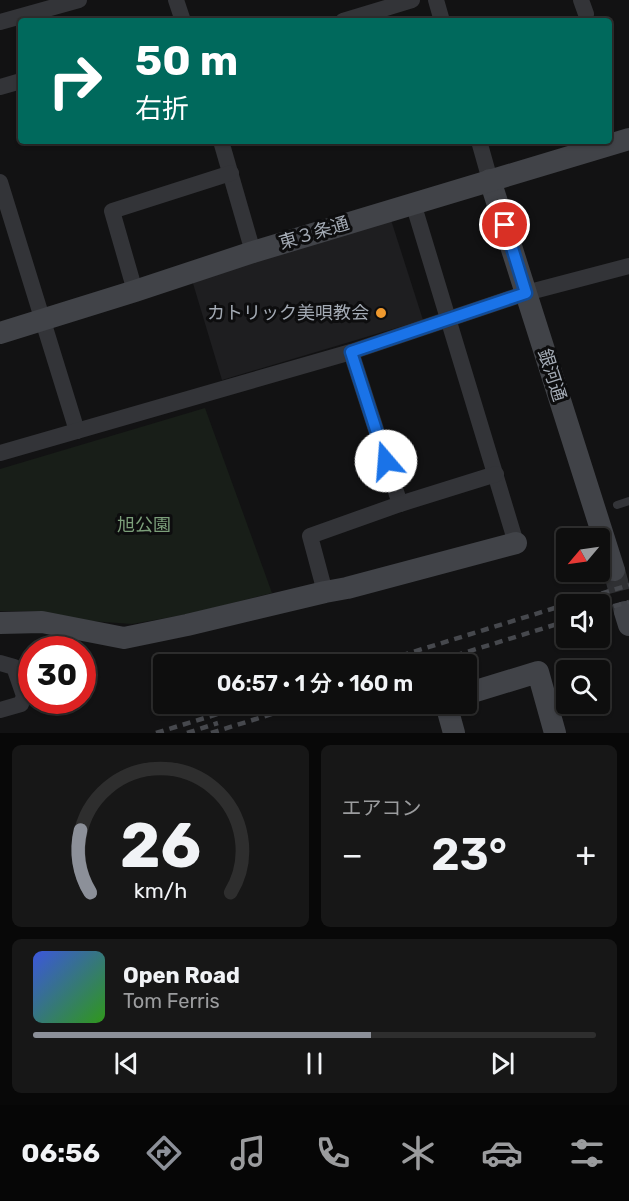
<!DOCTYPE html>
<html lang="ja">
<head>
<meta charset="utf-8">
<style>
  body { margin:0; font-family:Rubik,"Noto Sans JP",sans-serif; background:#171717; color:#f1f3f6; height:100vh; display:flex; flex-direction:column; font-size:22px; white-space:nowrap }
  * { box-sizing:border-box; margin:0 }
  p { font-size:20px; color:#9b9c9e }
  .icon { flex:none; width:33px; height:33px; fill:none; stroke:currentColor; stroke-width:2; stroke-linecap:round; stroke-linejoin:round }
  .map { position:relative; height:733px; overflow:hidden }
  .sheet { display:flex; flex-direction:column; gap:12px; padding:12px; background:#080808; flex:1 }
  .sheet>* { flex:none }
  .banner { position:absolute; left:18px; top:18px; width:594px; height:126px; border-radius:6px; box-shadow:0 2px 4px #0004,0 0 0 2px #2e2e2e; background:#00695c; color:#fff; overflow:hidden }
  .needle { width:39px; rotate:241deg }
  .fabs { position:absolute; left:556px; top:528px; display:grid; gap:12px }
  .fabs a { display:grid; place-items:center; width:54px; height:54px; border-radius:6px; background:#0e0e0e; box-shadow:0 2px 4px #0004,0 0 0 2px #2e2e2e; font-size:30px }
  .speed { position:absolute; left:18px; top:636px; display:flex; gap:12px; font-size:30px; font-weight:700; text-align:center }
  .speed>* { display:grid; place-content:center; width:78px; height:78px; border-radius:50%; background:#0e0e0e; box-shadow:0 2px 4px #0004,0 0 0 2px #2e2e2e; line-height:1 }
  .speed .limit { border:9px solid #d22; background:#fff; color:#111 }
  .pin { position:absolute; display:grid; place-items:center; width:51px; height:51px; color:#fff; margin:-26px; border:3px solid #fff; border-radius:50%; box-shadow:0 2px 6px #0007 }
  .me { position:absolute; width:66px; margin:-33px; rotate:342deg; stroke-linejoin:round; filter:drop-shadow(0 0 4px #0008) }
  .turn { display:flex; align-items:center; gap:21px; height:126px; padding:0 18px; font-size:27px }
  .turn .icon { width:78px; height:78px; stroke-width:2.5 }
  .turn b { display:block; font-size:42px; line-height:51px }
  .big { font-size:45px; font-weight:600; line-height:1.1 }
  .sheet .card { flex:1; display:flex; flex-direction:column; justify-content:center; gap:9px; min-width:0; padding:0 21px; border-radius:9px; background:#171717 }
  .sheet .dial { align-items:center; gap:0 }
  .dial svg { height:156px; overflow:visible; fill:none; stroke:#2e2e2e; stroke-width:7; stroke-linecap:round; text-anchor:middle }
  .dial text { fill:#f1f3f6; stroke:none }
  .song { display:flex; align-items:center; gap:18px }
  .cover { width:72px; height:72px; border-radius:9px; background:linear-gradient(135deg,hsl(230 70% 55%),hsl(110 70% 35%)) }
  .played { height:6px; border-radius:3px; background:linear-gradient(90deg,#8c9099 60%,#2e2e2e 60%) }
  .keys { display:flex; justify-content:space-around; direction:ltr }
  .heat { display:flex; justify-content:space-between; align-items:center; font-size:33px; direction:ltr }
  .sheet .tiles { flex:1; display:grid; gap:12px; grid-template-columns:1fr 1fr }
  .card:last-child { grid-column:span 2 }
  .trip { position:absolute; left:153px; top:654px; width:324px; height:60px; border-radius:6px; background:#0e0e0e; box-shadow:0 2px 4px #0004,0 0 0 2px #2e2e2e; font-weight:600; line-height:60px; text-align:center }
  .tabs { display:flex; height:96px; justify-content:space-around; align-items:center; background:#060606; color:#9b9c9e }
  .tabs .icon { width:42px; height:42px }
  .tabs .active { color:#8c9099 }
  .tabs b { font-size:27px; color:#f1f3f6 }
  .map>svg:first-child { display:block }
</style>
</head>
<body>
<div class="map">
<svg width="629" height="733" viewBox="0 0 629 733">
  <rect width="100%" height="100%" fill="#121213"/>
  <path fill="#1e1e20" d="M 391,220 L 423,320 L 222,380 L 192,280 Z"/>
  <path fill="#181e18" d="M 205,408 L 272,593 L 194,613 L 132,624 L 90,621 L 34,611 L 0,611 L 0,469 Z"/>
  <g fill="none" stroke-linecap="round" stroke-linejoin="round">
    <path stroke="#2f3033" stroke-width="22" stroke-dasharray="22 11" stroke-linecap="butt" d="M 614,570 L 625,612"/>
    <path stroke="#333438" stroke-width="8" d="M 617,505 L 629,501"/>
    <g stroke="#333438" stroke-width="16">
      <path d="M 176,0 L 183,21"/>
      <path d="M 436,0 L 442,21"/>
      <path d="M 581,0 L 586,14"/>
      <path d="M 343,21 L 412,0"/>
      <path d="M 0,22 L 79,0"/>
      <path d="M 0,87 L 21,81"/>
      <path d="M 221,141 L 253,252"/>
      <path d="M 479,141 L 490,180"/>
      <path d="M 0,182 L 77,431"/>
      <path d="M 413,203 L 516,543"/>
      <path d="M 135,291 L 112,211 L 231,173"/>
      <path d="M 351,352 L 400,504"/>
      <path d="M 0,453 L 351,352 L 526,293 L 629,266"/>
      <path d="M 325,592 L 310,536 L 400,504 L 496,474"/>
      <path d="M 0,663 L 14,667 L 24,696 L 21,704 L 0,710"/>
    </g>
    <g stroke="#414348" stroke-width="22">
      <path d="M 490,180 L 614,570"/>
      <path d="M 0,333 L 135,291 L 253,252 L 629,139"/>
      <path d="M 625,612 L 629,625"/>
      <path d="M 0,623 L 42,622 L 124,638 L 187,625 L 325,592 L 347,588 L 516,543"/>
      <path d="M 466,694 L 538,672 L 555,733"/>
      <path d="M 446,704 L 454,733"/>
    </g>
    <g stroke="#46484d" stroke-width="4.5" stroke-dasharray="8 6" stroke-linecap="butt">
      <path d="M 600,610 L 629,602"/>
      <path d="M 374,664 L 629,585"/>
      <path d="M 428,664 L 567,621"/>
      <path d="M 156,733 L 250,704"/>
      <path d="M 187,733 L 218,723"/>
      <path d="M 211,733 L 304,704"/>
    </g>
  </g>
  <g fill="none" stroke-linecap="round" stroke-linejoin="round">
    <g stroke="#114b97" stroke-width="15">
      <path id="route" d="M 386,461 L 351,352 L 526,293 L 505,225"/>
    </g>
    <use href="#route" stroke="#1a73e8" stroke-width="10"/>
  </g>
  <circle fill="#ef992e" stroke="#0d0d0e" stroke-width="2" cx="381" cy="313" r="6"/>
  <g text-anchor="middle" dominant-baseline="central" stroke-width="6" stroke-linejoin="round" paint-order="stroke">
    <g font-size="18" fill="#a3aab4" stroke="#0d0d0e">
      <text transform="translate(314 233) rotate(-17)">東３条通</text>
      <text transform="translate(552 375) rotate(72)">銀河通</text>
    </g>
    <g font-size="18" fill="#a3aab4" stroke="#0d0d0e" text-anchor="end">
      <text x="369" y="313">カトリック美唄教会</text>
    </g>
    <g font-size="18" fill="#7c9f7a" stroke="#0d0d0e">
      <text x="144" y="525">旭公園</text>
    </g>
  </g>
</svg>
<div class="fabs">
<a><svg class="needle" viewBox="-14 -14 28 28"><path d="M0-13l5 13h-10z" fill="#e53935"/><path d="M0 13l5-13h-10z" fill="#9b9c9e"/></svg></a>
<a><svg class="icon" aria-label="sound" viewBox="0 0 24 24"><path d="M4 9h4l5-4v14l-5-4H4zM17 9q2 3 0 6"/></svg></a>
<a><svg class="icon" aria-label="search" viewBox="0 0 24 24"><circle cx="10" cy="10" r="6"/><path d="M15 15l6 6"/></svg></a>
</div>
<div class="speed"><div class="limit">30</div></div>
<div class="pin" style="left:505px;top:225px;background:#d93025"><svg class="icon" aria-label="arrive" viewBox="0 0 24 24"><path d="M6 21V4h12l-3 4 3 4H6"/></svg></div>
<svg class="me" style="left:386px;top:461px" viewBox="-20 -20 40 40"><circle r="19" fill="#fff"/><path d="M0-13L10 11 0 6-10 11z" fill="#1a73e8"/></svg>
<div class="trip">06:57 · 1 分 · 160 m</div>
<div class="banner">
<div class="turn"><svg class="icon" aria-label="right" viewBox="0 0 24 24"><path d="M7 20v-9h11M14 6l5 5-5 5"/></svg><div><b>50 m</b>右折</div></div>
</div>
</div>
<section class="sheet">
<div class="tiles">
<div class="card dial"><svg viewBox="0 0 100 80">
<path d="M14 69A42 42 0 1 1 86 69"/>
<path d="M14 69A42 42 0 0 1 9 37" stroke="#8c9099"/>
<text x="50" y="56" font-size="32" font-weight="700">26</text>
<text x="50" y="72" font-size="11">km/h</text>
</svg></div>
<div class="card"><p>エアコン</p>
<div class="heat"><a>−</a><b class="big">23°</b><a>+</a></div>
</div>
<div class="card">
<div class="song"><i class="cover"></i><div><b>Open Road</b><p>Tom Ferris</p></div></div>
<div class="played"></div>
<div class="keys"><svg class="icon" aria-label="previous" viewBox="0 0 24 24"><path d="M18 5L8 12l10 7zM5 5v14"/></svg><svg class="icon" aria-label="pause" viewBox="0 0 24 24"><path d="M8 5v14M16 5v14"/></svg><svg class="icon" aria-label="next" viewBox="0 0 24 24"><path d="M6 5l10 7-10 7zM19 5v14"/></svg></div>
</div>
</div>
</section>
<nav class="tabs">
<b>06:56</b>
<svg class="icon active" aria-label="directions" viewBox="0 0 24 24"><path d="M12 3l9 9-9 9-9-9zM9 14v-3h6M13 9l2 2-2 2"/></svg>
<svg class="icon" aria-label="music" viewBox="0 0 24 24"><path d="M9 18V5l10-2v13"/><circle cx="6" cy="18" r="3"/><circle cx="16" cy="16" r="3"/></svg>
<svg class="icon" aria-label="phone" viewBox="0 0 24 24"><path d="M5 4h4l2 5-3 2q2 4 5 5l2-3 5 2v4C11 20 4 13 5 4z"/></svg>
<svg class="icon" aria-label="climate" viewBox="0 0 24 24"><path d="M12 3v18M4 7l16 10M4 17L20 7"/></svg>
<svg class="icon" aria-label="car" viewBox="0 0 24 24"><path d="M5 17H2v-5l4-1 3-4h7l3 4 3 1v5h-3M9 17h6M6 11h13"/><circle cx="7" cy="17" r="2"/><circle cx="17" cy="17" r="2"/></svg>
<svg class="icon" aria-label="filters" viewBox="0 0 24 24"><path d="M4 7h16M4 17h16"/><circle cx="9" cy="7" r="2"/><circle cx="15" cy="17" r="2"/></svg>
</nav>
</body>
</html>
